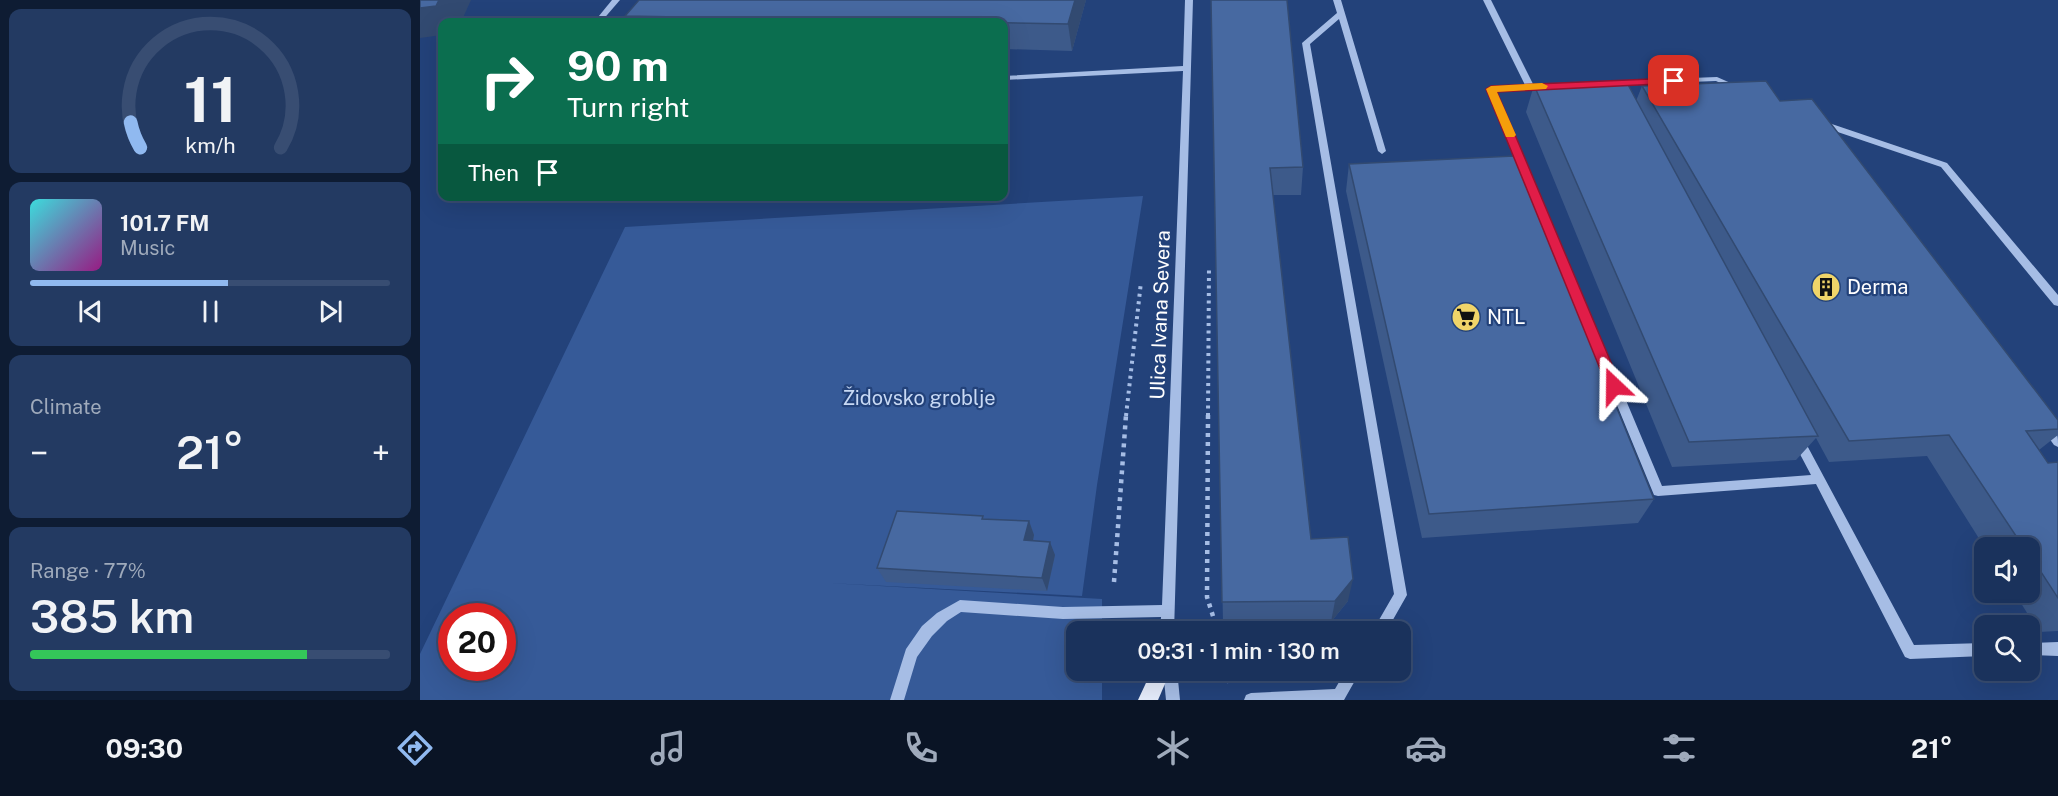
<!DOCTYPE html>
<html lang="en">
<head>
<meta charset="utf-8">
<style>
  body { margin:0; font-family:"Public Sans",sans-serif; background:#233a62; color:#f1f3f6; height:100vh; display:flex; flex-direction:column; font-size:22px; white-space:nowrap }
  * { box-sizing:border-box; margin:0 }
  p { font-size:20px; color:#9faabb }
  .icon { flex:none; width:33px; height:33px; fill:none; stroke:currentColor; stroke-width:2; stroke-linecap:round; stroke-linejoin:round }
  .map { position:relative; flex:1; overflow:hidden }
  .drawer { display:flex; flex-direction:column; gap:9px; padding:9px; background:#0e1c33; width:420px }
  .drawer>* { flex:none }
  .guide { position:absolute; left:18px; top:18px; width:570px; height:183px; border-radius:12px; box-shadow:0 6px 24px #0002,0 0 0 2px #384d72; background:#0b6e4f; color:#fff; overflow:hidden }
  .fabs { position:absolute; left:1554px; top:537px; display:grid; gap:12px }
  .fabs a { display:grid; place-items:center; width:66px; height:66px; border-radius:12px; background:#1a325c; box-shadow:0 6px 24px #0002,0 0 0 2px #384d72; font-size:30px }
  .speed { position:absolute; left:18px; top:603px; display:flex; gap:12px; font-size:30px; font-weight:700; text-align:center }
  .speed>* { display:grid; place-content:center; width:78px; height:78px; border-radius:50%; background:#1a325c; box-shadow:0 6px 24px #0002,0 0 0 2px #384d72; line-height:1 }
  .speed .limit { border:9px solid #d22; background:#fff; color:#111 }
  .pin { position:absolute; display:grid; place-items:center; width:51px; height:51px; color:#fff; margin:-26px; border-radius:12px; box-shadow:0 3px 9px #0006 }
  .me { position:absolute; width:66px; margin:-33px; rotate:337deg; stroke-linejoin:round; filter:drop-shadow(0 0 4px #0008) }
  .turn { display:flex; align-items:center; gap:21px; height:126px; padding:0 30px; font-size:27px }
  .turn .icon { width:78px; height:78px; stroke-width:2.5 }
  .turn b { display:block; font-size:42px; line-height:51px }
  .then { display:flex; align-items:center; height:57px; padding:0 30px; background:#0003; gap:12px; font-size:22px }
  .big { font-size:45px; font-weight:600; line-height:1.1 }
  .drawer .tile { flex:1; display:flex; flex-direction:column; justify-content:center; gap:9px; min-width:0; padding:0 21px; border-radius:12px; background:#233a62 }
  .drawer .dial { align-items:center; gap:0 }
  .dial svg { height:156px; overflow:visible; fill:none; stroke:#384d72; stroke-width:7; stroke-linecap:round; text-anchor:middle }
  .dial text { fill:#f1f3f6; stroke:none }
  .song { display:flex; align-items:center; gap:18px }
  .cover { width:72px; height:72px; border-radius:9px; background:linear-gradient(135deg,hsl(180 70% 55%),hsl(310 70% 35%)) }
  .played { height:6px; border-radius:3px; background:linear-gradient(90deg,#90b9f0 55%,#384d72 55%) }
  .keys { display:flex; justify-content:space-around; direction:ltr }
  .heat { display:flex; justify-content:space-between; align-items:center; font-size:33px; direction:ltr }
  .charge { height:9px; border-radius:4px; background:linear-gradient(90deg,#34c759 77%,#384d72 0) }
  .trip { position:absolute; left:646px; top:621px; width:345px; height:60px; border-radius:12px; background:#1a325c; box-shadow:0 6px 24px #0002,0 0 0 2px #384d72; font-weight:600; line-height:60px; text-align:center }
  .dock { display:flex; height:96px; justify-content:space-around; align-items:center; background:#0a1425; color:#9faabb }
  .dock .icon { width:42px; height:42px }
  .dock .current { color:#90b9f0 }
  .dock b { font-size:27px; color:#f1f3f6 }
  main { display:flex; flex:1; min-height:0 }
  .map>svg:first-child { display:block }
</style>
</head>
<body>
<main>
<section class="drawer">
<div class="tile dial"><svg viewBox="0 0 100 80">
<path d="M14 69A42 42 0 1 1 86 69"/>
<path d="M14 69A42 42 0 0 1 9 56" stroke="#90b9f0"/>
<text x="50" y="56" font-size="32" font-weight="700">11</text>
<text x="50" y="72" font-size="11">km/h</text>
</svg></div>
<div class="tile">
<div class="song"><i class="cover"></i><div><b>101.7 FM</b><p>Music</p></div></div>
<div class="played"></div>
<div class="keys"><svg class="icon" aria-label="previous" viewBox="0 0 24 24"><path d="M18 5L8 12l10 7zM5 5v14"/></svg><svg class="icon" aria-label="pause" viewBox="0 0 24 24"><path d="M8 5v14M16 5v14"/></svg><svg class="icon" aria-label="next" viewBox="0 0 24 24"><path d="M6 5l10 7-10 7zM19 5v14"/></svg></div>
</div>
<div class="tile"><p>Climate</p>
<div class="heat"><a>−</a><b class="big">21°</b><a>+</a></div>
</div>
<div class="tile"><p>Range · 77%</p><b class="big">385 km</b><div class="charge"></div></div>
</section>
<div class="map">
<svg width="1638" height="700" viewBox="0 0 1638 700">
  <rect width="100%" height="100%" fill="#23427a"/>
  <path fill="#365a98" fill-rule="evenodd" d="M 723,196 L 677,485 L 662,596 L 408,583 L 682,599 L 682,631 L 657,632 L 657,670 L 682,671 L 682,700 L 0,700 L 0,654 L 205,227 ZM 32,616 L 82,616 L 82,668 L 32,668 Z"/>
  <g fill="none" stroke-linecap="round" stroke-linejoin="round">
    <g stroke="#a6bde5" stroke-width="4" stroke-dasharray="3 4.5" stroke-linecap="butt">
      <path d="M 706,416 L 721,282"/>
      <path d="M 788,416 L 789,266"/>
    </g>
    <g stroke="#a6bde5" stroke-width="4.5" stroke-dasharray="4 5" stroke-linecap="butt">
      <path d="M 788,415 L 787,597 L 798,632"/>
      <path d="M 694,582 L 706,415"/>
      <path d="M 807,670 L 810,685"/>
    </g>
    <g fill="#a6bde5" fill-rule="evenodd">
      <path d="M 192,0 L 200,0 L 181,22 L 174,22 Z"/>
      <path d="M 765,0 L 773,0 L 754,632 L 740,632 L 741,617 L 643,619 L 541,612 L 527,621 L 512,636 L 497,657 L 484,700 L 470,700 L 486,649 L 502,626 L 517,613 L 540,600 L 643,607 L 742,605 L 763,71 L 584,80 L 584,76 L 763,66 Z"/>
      <path d="M 913,0 L 921,0 L 966,151 L 962,154 L 958,151 L 919,19 L 890,44 L 987,595 L 966,632 L 952,632 L 974,594 L 882,43 L 917,13 Z"/>
      <path d="M 1063,0 L 1071,0 L 1113,84 L 1125,84 L 1129,86 L 1125,88 L 1076,91 L 1242,486 L 1391,475 L 1372,439 L 1374,436 L 1378,434 L 1382,436 L 1494,645 L 1564,643 L 1564,656 L 1490,659 L 1485,657 L 1396,484 L 1238,496 L 1234,495 L 1067,89 L 1071,87 L 1105,85 Z"/>
      <path d="M 1297,77 L 1322,88 L 1321,90 L 1315,90 L 1296,81 L 1192,85 L 1188,83 L 1192,81 Z"/>
      <path d="M 1400,120 L 1527,163 L 1638,295 L 1638,306 L 1634,305 L 1521,167 L 1397,125 L 1397,121 Z"/>
      <path d="M 1627,422 C 1638,426 1638,437 1638,447 L 1634,445 L 1621,427 L 1623,424 Z"/>
      <path d="M 1638,642 L 1638,656 L 1610,655 L 1610,643 Z"/>
      <path d="M 743,670 L 757,670 L 760,700 L 746,700 Z"/>
      <path d="M 926,670 L 941,670 L 924,700 L 824,700 L 826,695 L 831,693 L 915,689 Z"/>
    </g>
    <path fill="#e6edfc" fill-rule="evenodd" d="M 732,670 L 751,670 L 738,700 L 718,700 Z"/>
  </g>
  <g fill="#3d5a8a">
    <path d="M 219,0 L 666,0 L 652,51 L 584,49 L 584,22 L 209,22 L 205,16 Z"/>
    <path d="M 791,0 L 883,167 L 881,195 L 853,195 L 891,539 L 928,601 L 911,622 L 803,623 Z"/>
    <path d="M 1114,85 L 1216,101 L 1222,86 L 1360,101 L 1638,420 L 1638,435 L 1619,450 L 1628,463 L 1638,462 L 1638,631 L 1619,632 L 1594,592 L 1610,592 L 1610,548 L 1565,548 L 1507,456 L 1409,462 L 1396,438 L 1376,460 L 1252,467 L 1106,112 Z"/>
    <path d="M 929,164 L 1234,499 L 1218,523 L 1002,538 L 926,191 Z"/>
    <path d="M 563,516 L 564,519 L 609,521 L 614,535 L 613,541 L 635,555 L 627,591 L 466,582 L 457,568 Z"/>
  </g>
  <g fill="#324a71">
    <path d="M 19,0 L 51,0 L 41,22 L 22,22 L 22,35 L 0,38 L 0,8 Z"/>
    <path d="M 655,0 L 666,0 L 652,51 L 648,24 Z"/>
    <path d="M 609,521 L 614,535 L 610,554 L 604,540 Z"/>
    <path d="M 630,542 L 635,555 L 627,591 L 622,578 Z"/>
    <path d="M 933,579 L 928,601 L 911,622 L 915,601 Z"/>
  </g>
  <g fill="#4769a1" stroke="#324a71" stroke-width="1.5">
    <path d="M 0,0 L 19,0 L 16,6 L 0,8 Z"/>
    <path d="M 219,0 L 655,0 L 648,24 L 205,16 Z"/>
    <path d="M 791,0 L 867,0 L 883,167 L 850,168 L 891,539 L 928,537 L 933,579 L 915,601 L 802,602 Z"/>
    <path d="M 1206,81 L 1398,436 L 1269,442 L 1114,85 Z"/>
    <path d="M 1346,81 L 1360,101 L 1392,99 L 1638,420 L 1638,429 L 1606,431 L 1628,463 L 1638,462 L 1638,598 L 1610,555 L 1610,548 L 1604,548 L 1529,435 L 1429,441 L 1222,86 Z"/>
    <path d="M 1094,156 L 1234,499 L 1009,514 L 929,164 Z"/>
    <path d="M 477,511 L 563,516 L 562,519 L 609,521 L 604,540 L 630,542 L 622,578 L 457,568 Z"/>
  </g>
  <path fill="#e11d48" stroke="#92132f" stroke-width="1.5" d="M 1254,78 L 1259,81 L 1258,83 L 1077,92 L 1201,386 L 1199,389 L 1189,389 L 1187,386 L 1066,89 L 1071,86 Z"/>
  <path fill="#f59e0b" d="M 1122,83 L 1128,86 L 1126,89 L 1077,92 L 1096,135 L 1094,137 L 1086,137 L 1066,89 L 1071,86 Z"/>
  <defs>
    <g id="building-disc" transform="scale(1.5)"><circle r="9.5" fill="#f0d469" stroke="#23427a"/><path d="M-4-6H4V6H1V3H-1V6H-4ZM-2.5-4.3h1.7v1.8h-1.7ZM.8-4.3h1.7v1.8H.8ZM-2.5-1h1.7V.8h-1.7ZM.8-1h1.7V.8H.8Z" fill="#111"/></g>
    <g id="supermarket-disc" transform="scale(1.5)"><circle r="9.5" fill="#f0d469" stroke="#23427a"/><path d="M-6-5.5h2.5l.6 2H6L4.5 2H-2.5L-4.4-4H-6ZM-1.5 3.2a1.3 1.3 0 1 0 .1 0ZM3 3.2a1.3 1.3 0 1 0 .1 0Z" fill="#111"/></g>
  </defs>
  <g fill-rule="evenodd">
    <use href="#building-disc" x="1406" y="287"/>
    <use href="#supermarket-disc" x="1046" y="317"/>
  </g>
  <g text-anchor="middle" dominant-baseline="central" stroke-width="4.5" stroke-linejoin="round" paint-order="stroke">
    <g font-size="20" fill="#fff" stroke="#23427a" text-anchor="start">
      <text x="1427" y="287">Derma</text>
      <text x="1067" y="317">NTL</text>
    </g>
    <g font-size="20" fill="#fff" stroke="#23427a">
      <text transform="translate(740 315) rotate(-88)">Ulica Ivana Severa</text>
    </g>
    <g font-size="20" fill="#c8d9f4" stroke="#23427a">
      <text x="499" y="398">Židovsko groblje</text>
    </g>
  </g>
</svg>
<div class="fabs">
<a><svg class="icon" aria-label="sound" viewBox="0 0 24 24"><path d="M4 9h4l5-4v14l-5-4H4zM17 9q2 3 0 6"/></svg></a>
<a><svg class="icon" aria-label="search" viewBox="0 0 24 24"><circle cx="10" cy="10" r="6"/><path d="M15 15l6 6"/></svg></a>
</div>
<div class="speed"><div class="limit">20</div></div>
<div class="pin" style="left:1254px;top:81px;background:#d93025"><svg class="icon" aria-label="arrive" viewBox="0 0 24 24"><path d="M6 21V4h12l-3 4 3 4H6"/></svg></div>
<svg class="me" style="left:1194px;top:386px" viewBox="-20 -20 40 40"><path d="M0-17L14 15 0 8-14 15z" fill="#e11d48" stroke="#fff" stroke-width="4"/></svg>
<div class="trip">09:31 · 1 min · 130 m</div>
<div class="guide">
<div class="turn"><svg class="icon" aria-label="right" viewBox="0 0 24 24"><path d="M7 20v-9h11M14 6l5 5-5 5"/></svg><div><b>90 m</b>Turn right</div></div>
<div class="then">Then<svg class="icon" aria-label="arrive" viewBox="0 0 24 24"><path d="M6 21V4h12l-3 4 3 4H6"/></svg></div>
</div>
</div>
</main>
<nav class="dock">
<b>09:30</b>
<svg class="icon current" aria-label="directions" viewBox="0 0 24 24"><path d="M12 3l9 9-9 9-9-9zM9 14v-3h6M13 9l2 2-2 2"/></svg>
<svg class="icon" aria-label="music" viewBox="0 0 24 24"><path d="M9 18V5l10-2v13"/><circle cx="6" cy="18" r="3"/><circle cx="16" cy="16" r="3"/></svg>
<svg class="icon" aria-label="phone" viewBox="0 0 24 24"><path d="M5 4h4l2 5-3 2q2 4 5 5l2-3 5 2v4C11 20 4 13 5 4z"/></svg>
<svg class="icon" aria-label="climate" viewBox="0 0 24 24"><path d="M12 3v18M4 7l16 10M4 17L20 7"/></svg>
<svg class="icon" aria-label="car" viewBox="0 0 24 24"><path d="M5 17H2v-5l4-1 3-4h7l3 4 3 1v5h-3M9 17h6M6 11h13"/><circle cx="7" cy="17" r="2"/><circle cx="17" cy="17" r="2"/></svg>
<svg class="icon" aria-label="filters" viewBox="0 0 24 24"><path d="M4 7h16M4 17h16"/><circle cx="9" cy="7" r="2"/><circle cx="15" cy="17" r="2"/></svg>
<b>21°</b>
</nav>
</body>
</html>
